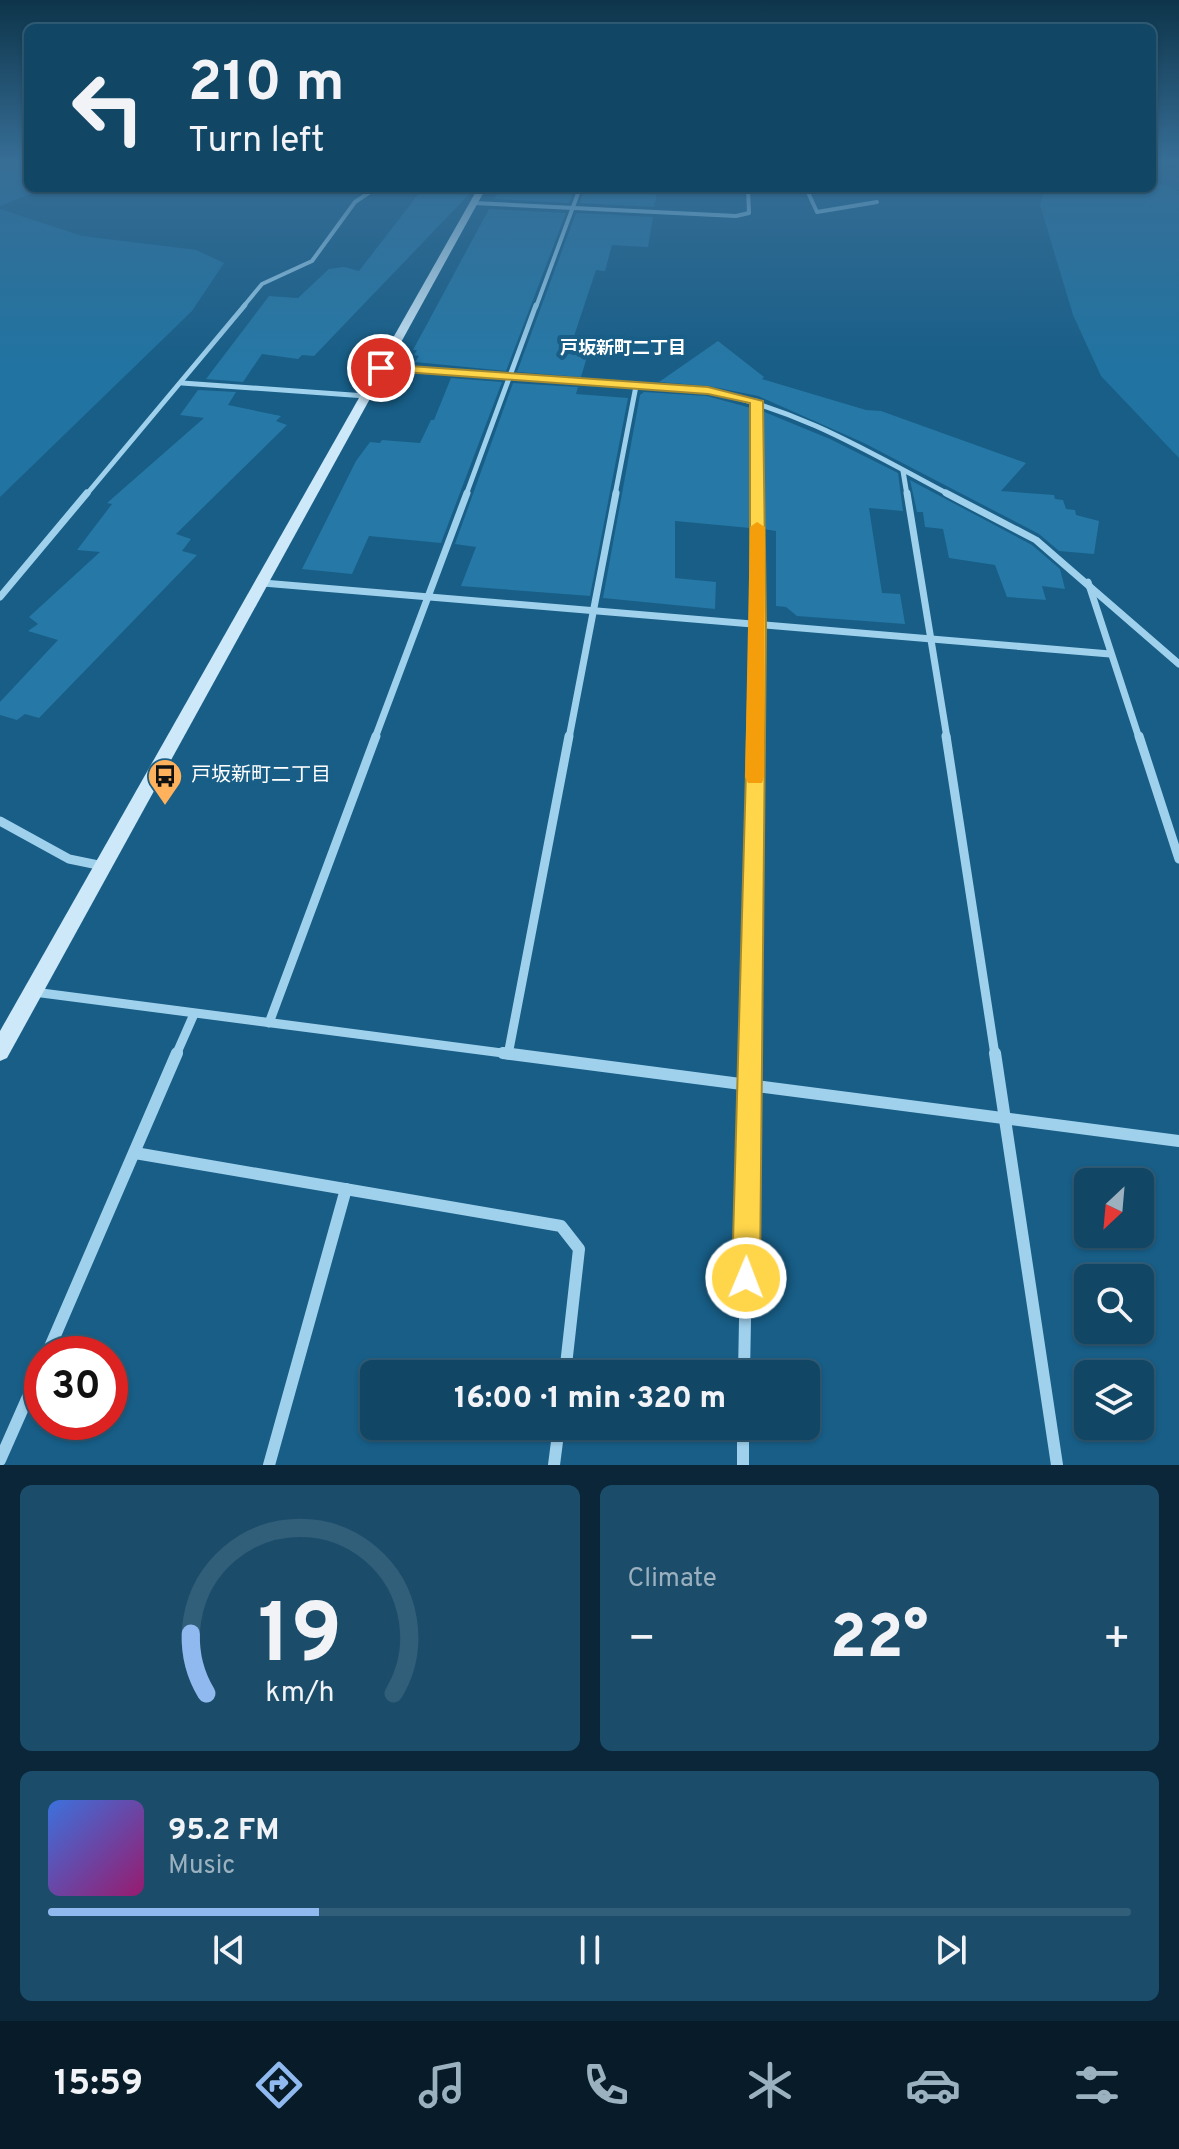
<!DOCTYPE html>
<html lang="en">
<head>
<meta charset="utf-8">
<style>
  body { margin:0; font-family:Overpass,"Noto Sans JP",sans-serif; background:#1b4d6b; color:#f1f3f6; height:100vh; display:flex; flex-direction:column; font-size:30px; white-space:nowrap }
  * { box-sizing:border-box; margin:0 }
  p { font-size:26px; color:#9cb1bf }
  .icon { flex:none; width:44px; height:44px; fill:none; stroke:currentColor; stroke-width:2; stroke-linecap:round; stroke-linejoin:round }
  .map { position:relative; height:1465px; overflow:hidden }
  .drawer { display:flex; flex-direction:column; gap:20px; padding:20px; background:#0a2638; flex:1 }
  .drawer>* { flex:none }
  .hud { position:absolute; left:24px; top:24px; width:1132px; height:168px; border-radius:12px; box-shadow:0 2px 6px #0004,0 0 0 2px #315e79; background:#124665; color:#f1f3f6; overflow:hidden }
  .needle { width:52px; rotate:206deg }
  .tools { position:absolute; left:1074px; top:1168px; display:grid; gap:16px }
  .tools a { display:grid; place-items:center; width:80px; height:80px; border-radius:12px; background:#124665; box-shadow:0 2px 6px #0004,0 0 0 2px #315e79; font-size:40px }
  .speed { position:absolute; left:24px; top:1336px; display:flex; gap:16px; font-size:40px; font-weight:700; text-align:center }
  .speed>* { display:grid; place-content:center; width:104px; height:104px; border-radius:50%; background:#124665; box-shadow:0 2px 6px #0004,0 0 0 2px #315e79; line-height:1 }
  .speed .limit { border:12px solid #d22; background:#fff; color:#111 }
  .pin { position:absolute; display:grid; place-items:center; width:68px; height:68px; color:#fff; margin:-34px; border:4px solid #fff; border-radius:50%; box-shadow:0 2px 8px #0007 }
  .me { position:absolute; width:88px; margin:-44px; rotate:1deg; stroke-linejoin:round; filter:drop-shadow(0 0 6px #0008) }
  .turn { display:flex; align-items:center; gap:28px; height:168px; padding:0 32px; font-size:36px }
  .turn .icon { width:104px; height:104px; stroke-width:2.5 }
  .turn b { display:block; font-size:56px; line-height:68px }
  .big { font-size:60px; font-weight:800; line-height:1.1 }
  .drawer .widget { flex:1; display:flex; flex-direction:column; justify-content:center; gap:12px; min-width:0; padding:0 28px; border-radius:12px; background:#1b4d6b }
  .drawer .dial { align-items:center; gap:0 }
  .dial svg { height:208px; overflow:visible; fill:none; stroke:#315e79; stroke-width:7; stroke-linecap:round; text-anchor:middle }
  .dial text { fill:#f1f3f6; stroke:none }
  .song { display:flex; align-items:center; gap:24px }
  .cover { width:96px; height:96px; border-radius:12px; background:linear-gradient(135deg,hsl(220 70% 55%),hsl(320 70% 35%)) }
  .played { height:8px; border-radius:4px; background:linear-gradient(90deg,#90b9f0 25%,#315e79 25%) }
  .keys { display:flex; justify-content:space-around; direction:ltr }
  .heat { display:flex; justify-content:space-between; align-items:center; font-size:44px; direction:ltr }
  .drawer .tiles { flex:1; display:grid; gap:20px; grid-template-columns:1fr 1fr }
  .widget:last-child { grid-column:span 2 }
  .trip { position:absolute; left:360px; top:1360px; width:460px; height:80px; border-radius:12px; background:#124665; box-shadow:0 2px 6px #0004,0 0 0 2px #315e79; font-weight:800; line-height:80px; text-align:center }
  .tab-bar { display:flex; height:128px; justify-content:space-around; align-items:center; background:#071c28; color:#9cb1bf }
  .tab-bar .icon { width:56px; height:56px }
  .tab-bar .on { color:#90b9f0 }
  .tab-bar b { font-size:36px; color:#f1f3f6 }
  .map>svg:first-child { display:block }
</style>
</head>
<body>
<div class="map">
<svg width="1179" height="1465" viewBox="0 0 1179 1465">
  <rect width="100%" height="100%" fill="#185e87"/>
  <g fill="#2173a1">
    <path d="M 0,161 L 28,161 L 28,188 L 45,188 L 0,206 Z"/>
    <path d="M 1152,181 L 1179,191 L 1179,458 L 1101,376 L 1073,315 L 1040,205 L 1045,188 L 1152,188 Z"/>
    <path d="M 0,209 L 82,236 L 196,250 L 224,263 L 192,311 L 0,497 Z"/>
  </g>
  <g fill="#2678a6">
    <path d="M 423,188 L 475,188 L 314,356 L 302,355 L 298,359 L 262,354 L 243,382 L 206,379 L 269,296 L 298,298 L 329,269 L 344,267 L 359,271 Z"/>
    <path d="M 501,188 L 575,188 L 569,203 L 494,199 Z"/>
    <path d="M 585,188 L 658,188 L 654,207 L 580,203 Z"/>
    <path d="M 489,209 L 566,213 L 506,371 L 415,362 L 419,356 L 414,355 L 417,350 L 413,350 Z"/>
    <path d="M 576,213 L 653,217 L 648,247 L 612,245 L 605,271 L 596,270 L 573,339 L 592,340 L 581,377 L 517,372 Z"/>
    <path d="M 718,341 L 764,377 L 762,379 L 866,410 L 881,411 L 1026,463 L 1001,491 L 1054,495 L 1055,499 L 1063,500 L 1066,509 L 1075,510 L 1076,515 L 1099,521 L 1094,554 L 1059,551 L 1039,534 L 864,443 L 758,396 L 709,386 L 659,382 Z"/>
    <path d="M 451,378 L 502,382 L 441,543 L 369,536 L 352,574 L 302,569 L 356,461 L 370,442 L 380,443 L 382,440 L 420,443 L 431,420 L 434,420 Z"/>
    <path d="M 513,383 L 578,387 L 576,394 L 628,398 L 590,596 L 461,586 L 476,547 L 455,544 Z"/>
    <path d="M 198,390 L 236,392 L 228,405 L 281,416 L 276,421 L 287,425 L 176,534 L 191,539 L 182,551 L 197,555 L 39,718 L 25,714 L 17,720 L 0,715 L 0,702 L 58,640 L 28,631 L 38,624 L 29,617 L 100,552 L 77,550 L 112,504 L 107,503 L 204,418 L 180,415 Z"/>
    <path d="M 644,392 L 707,396 L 751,408 L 750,528 L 675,521 L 675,578 L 716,582 L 715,609 L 603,598 L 640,395 Z"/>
    <path d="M 762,411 L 830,439 L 898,473 L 903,511 L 869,508 L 882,593 L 900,594 L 905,624 L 797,616 L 786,607 L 776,606 L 776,531 L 763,529 Z"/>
    <path d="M 910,480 L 1032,545 L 1060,569 L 1065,589 L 1042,586 L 1046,600 L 1007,597 L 995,565 L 949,558 L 943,529 L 925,527 L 923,512 L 917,512 Z"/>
  </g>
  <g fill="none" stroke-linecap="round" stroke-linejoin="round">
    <g stroke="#9fd1ed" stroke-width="4">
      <path d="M 806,188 L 817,212 L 877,202"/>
      <path d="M 474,203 L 736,216 L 749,213 L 748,188"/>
      <path d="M 243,307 L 262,284 L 312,261 L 355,202 L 376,188"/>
      <path d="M 536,307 L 580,188"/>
    </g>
    <g stroke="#9fd1ed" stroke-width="5">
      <path d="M 381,368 L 708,391 C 801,410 867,451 950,495"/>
      <path d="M 182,383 L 366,396"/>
      <path d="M 756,401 L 757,495"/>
      <path d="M 903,471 L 907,495"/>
      <path d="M 86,495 L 245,305"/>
      <path d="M 466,495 L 536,305"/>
      <path d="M 615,495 L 636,386"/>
    </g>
    <g stroke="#9fd1ed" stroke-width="7">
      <path d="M 907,493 L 947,738"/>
      <path d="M 946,493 L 1036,540 L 1179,664"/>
      <path d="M 1088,582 L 1139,738"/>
      <path d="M 263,583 L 1110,654"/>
      <path d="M 0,597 L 87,493"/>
      <path d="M 375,738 L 467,493"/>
      <path d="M 569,738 L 616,493"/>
      <path d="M 756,738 L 757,493"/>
    </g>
    <g stroke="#9fd1ed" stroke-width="9">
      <path d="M 946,736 L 995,1055"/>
      <path d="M 1139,736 L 1179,859"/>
      <path d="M 0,821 L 69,859 L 103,866"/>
      <path d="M 34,992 L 518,1055"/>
      <path d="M 269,1023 L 376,736"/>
      <path d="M 176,1055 L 194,1014"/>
      <path d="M 508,1055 L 569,736"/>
      <path d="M 750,1055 L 756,736"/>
    </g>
    <g stroke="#9fd1ed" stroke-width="12">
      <path d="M 503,1053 L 1179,1141"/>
      <path d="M 995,1053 L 1057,1465"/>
      <path d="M 135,1153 L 561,1226 L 579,1249 L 565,1374"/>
      <path d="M 47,1354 L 177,1053"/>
      <path d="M 744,1374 L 750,1053"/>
      <path d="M 743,1426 L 743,1465"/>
      <path d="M 0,1460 L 42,1365"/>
      <path d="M 269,1465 L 346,1189"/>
      <path d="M 554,1465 L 559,1426"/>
    </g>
    <path fill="#cce8f9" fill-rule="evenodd" d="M 478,188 L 486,188 L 7,1058 L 0,1061 L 0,1031 Z"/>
  </g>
  <linearGradient id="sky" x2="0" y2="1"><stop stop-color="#0d344a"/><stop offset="0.44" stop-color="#376e96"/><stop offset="1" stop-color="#376e96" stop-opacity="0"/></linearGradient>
  <rect width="1179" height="366" fill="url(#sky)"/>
  <path fill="#ffd54a" stroke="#a68a30" stroke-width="2" d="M 381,364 L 708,387 L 763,401 L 766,625 L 760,1278 L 756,1288 L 746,1292 L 736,1288 L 732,1278 L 750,625 L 750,403 L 708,394 L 377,370 L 375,368 Z"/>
  <path fill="#f59e0b" d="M 757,522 L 765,527 L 764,777 L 762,783 L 748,783 L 745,777 L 750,527 Z"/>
  <defs>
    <g id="bus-pin" transform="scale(1.8)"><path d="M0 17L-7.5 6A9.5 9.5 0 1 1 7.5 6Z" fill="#ffb15b" stroke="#185e87"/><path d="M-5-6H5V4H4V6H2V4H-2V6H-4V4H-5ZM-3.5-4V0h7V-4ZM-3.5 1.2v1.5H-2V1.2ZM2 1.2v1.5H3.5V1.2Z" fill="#111"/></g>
  </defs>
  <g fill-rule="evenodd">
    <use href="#bus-pin" x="165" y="776"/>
  </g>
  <g text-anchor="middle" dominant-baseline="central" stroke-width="8" stroke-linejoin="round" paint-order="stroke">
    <g font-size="18" font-weight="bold" fill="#fff" stroke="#185e87">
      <text x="623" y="349">戸坂新町二丁目</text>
    </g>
    <g font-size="20" fill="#fff" stroke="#185e87" text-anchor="start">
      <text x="191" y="776">戸坂新町二丁目</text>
    </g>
  </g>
</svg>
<div class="tools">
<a><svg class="needle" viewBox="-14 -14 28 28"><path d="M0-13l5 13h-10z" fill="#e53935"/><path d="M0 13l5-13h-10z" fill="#9cb1bf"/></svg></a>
<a><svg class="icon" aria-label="search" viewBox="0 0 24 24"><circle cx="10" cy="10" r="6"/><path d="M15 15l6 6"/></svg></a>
<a><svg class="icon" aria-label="layers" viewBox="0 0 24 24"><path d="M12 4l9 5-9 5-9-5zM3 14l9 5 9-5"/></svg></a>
</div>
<div class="speed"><div class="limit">30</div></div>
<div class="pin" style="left:381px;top:368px;background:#d93025"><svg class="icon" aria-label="arrive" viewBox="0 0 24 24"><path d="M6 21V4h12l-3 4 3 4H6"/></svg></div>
<svg class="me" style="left:746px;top:1278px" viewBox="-20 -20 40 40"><circle r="17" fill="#ffd54a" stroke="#fff" stroke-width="3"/><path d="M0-11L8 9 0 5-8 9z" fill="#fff"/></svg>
<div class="trip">16:00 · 1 min · 320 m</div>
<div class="hud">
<div class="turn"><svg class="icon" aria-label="left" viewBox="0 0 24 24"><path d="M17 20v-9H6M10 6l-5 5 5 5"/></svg><div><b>210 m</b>Turn left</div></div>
</div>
</div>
<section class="drawer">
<div class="tiles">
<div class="widget dial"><svg viewBox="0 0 100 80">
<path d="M14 69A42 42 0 1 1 86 69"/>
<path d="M14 69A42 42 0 0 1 8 46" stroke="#90b9f0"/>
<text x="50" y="56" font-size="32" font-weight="700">19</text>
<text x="50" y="72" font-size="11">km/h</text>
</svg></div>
<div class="widget"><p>Climate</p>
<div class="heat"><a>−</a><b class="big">22°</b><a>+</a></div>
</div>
<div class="widget">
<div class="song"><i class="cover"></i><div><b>95.2 FM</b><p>Music</p></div></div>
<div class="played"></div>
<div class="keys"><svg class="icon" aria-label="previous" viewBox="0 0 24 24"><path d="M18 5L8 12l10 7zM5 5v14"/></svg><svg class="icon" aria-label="pause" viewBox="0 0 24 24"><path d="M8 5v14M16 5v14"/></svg><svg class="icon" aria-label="next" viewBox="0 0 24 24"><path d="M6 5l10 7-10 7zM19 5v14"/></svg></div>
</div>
</div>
</section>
<nav class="tab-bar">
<b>15:59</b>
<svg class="icon on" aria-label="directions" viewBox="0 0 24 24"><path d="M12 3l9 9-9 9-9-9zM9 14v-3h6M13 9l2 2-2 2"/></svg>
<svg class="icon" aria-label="music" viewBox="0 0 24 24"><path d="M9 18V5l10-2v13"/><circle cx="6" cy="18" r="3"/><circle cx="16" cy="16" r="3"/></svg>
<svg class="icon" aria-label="phone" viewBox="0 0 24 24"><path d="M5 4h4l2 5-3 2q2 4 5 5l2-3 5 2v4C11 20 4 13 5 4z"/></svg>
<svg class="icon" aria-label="climate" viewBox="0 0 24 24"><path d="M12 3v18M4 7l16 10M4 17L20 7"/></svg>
<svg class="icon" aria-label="car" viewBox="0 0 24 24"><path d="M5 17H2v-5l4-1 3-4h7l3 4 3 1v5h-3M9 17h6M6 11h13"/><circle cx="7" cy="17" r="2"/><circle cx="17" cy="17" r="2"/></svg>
<svg class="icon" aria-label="filters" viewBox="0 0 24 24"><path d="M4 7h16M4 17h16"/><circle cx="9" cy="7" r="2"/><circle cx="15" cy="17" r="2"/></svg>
</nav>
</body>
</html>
